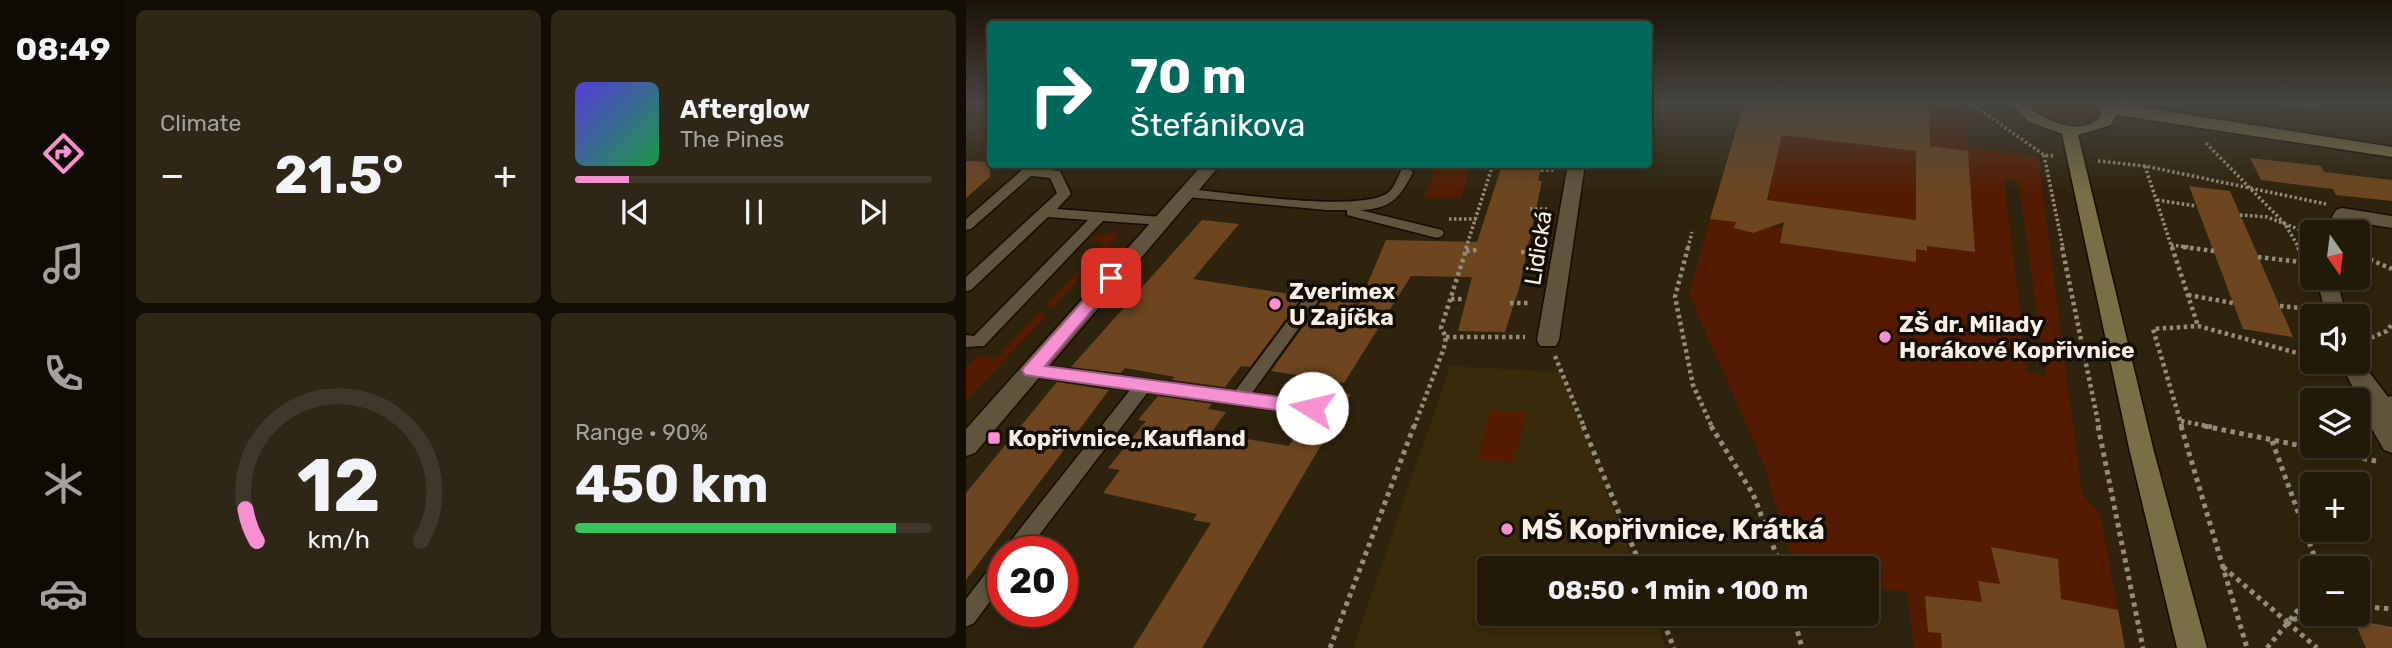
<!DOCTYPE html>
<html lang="en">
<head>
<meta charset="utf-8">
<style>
  body { margin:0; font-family:Rubik,sans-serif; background:#2e2717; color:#f1f3f6; height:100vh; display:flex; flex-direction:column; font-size:26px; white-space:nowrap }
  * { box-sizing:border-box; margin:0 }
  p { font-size:23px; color:#a2a19c }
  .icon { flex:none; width:38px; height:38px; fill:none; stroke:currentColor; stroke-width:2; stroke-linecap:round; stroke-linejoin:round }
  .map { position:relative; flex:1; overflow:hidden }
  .sheet { display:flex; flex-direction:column; gap:10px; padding:10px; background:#130e05; width:840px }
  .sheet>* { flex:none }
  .banner { position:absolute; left:21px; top:21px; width:665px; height:147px; border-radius:7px; box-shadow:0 4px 10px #0003,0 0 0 2px #3f382a; background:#00695c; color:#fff; overflow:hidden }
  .needle { width:46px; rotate:166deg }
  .controls { position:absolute; left:1334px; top:220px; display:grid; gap:14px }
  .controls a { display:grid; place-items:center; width:70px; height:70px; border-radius:7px; background:#221a09; box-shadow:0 4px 10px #0003,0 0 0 2px #3f382a; font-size:35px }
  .speed { position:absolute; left:21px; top:536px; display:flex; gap:14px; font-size:35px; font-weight:700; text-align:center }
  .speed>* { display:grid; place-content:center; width:91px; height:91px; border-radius:50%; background:#221a09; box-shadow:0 4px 10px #0003,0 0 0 2px #3f382a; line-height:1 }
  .speed .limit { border:10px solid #d22; background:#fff; color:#111 }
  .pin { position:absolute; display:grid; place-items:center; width:60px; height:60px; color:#fff; margin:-30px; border-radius:14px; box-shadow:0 4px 10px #0006 }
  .me { position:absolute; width:77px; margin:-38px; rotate:279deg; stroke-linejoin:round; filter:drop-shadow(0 0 5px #0008) }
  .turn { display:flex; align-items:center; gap:24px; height:147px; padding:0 28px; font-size:32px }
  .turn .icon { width:91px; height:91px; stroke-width:2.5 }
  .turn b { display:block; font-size:49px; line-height:60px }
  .big { font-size:52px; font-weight:700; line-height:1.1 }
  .sheet .card { flex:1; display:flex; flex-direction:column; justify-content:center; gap:10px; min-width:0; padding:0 24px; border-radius:10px; background:#2e2717 }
  .sheet .dial { align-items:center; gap:0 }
  .dial svg { height:182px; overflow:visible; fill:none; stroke:#3f382a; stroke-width:7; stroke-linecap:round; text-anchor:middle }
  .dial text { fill:#f1f3f6; stroke:none }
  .song { display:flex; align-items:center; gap:21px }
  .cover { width:84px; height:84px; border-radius:10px; background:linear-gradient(135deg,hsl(250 70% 55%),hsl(140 70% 35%)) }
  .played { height:7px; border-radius:4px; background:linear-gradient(90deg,#f690d0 15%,#3f382a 15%) }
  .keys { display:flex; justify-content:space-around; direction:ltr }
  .heat { display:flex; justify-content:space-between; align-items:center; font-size:38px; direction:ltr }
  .charge { height:10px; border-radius:5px; background:linear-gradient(90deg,#34c759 90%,#3f382a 0) }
  .sheet .tiles { flex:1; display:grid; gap:10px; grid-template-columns:repeat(2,1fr) }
  .trip { position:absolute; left:511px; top:556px; width:402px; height:70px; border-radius:7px; background:#221a09; box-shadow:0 4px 10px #0003,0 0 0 2px #3f382a; font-weight:700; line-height:70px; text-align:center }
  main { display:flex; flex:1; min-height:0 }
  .dock { display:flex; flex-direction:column; width:126px; justify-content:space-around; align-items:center; background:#0e0a04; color:#a2a19c }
  .dock .icon { width:49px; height:49px }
  .dock .selected { color:#f690d0 }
  .dock b { font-size:32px; color:#f1f3f6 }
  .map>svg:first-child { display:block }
</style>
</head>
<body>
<main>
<nav class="dock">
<b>08:49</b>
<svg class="icon selected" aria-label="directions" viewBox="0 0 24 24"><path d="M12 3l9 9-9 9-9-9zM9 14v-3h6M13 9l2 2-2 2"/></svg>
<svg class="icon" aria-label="music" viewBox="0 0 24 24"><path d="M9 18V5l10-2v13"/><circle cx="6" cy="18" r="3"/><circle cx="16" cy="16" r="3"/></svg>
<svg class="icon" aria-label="phone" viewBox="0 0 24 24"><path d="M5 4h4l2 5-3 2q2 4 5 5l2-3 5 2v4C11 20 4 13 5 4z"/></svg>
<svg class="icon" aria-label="climate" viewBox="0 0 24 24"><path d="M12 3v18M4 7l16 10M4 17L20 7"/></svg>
<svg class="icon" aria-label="car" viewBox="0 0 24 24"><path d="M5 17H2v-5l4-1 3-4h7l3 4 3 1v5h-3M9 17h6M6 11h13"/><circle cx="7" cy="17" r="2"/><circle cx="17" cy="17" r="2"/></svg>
</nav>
<section class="sheet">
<div class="tiles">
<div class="card"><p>Climate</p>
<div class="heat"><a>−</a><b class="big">21.5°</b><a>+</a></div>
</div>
<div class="card">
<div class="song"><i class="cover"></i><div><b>Afterglow</b><p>The Pines</p></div></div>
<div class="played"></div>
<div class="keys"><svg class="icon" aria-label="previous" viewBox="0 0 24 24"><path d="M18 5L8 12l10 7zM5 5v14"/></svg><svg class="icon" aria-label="pause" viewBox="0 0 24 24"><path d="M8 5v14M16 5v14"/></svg><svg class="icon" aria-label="next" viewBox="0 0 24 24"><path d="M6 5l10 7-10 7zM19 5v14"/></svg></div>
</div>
<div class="card dial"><svg viewBox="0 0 100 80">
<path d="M14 69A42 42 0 1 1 86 69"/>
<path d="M14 69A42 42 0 0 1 9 55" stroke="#f690d0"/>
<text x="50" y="56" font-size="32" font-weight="700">12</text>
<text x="50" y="72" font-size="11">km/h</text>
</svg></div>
<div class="card"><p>Range · 90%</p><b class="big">450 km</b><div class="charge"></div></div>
</div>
</section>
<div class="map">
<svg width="1426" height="648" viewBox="0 0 1426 648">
  <rect width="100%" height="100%" fill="#2e230c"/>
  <g fill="#382a0b">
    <path d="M 0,103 L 24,103 L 24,142 L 0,141 Z"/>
    <path d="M 484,366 L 595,372 L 670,569 L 523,569 L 523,614 L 687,614 L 700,648 L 387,648 Z"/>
  </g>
  <g fill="#551b00" fill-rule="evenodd">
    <path d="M 1065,103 L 1126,103 L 1129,111 L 1123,119 C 1104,125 1077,121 1065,103 Z"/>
    <path d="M 963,105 L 999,109 L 1002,146 L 1072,157 L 1116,494 L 1134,513 L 1159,648 L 948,648 L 941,592 L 901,587 L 901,569 L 829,569 L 797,462 L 723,294 L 744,219 L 770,222 L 768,228 L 787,233 L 790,225 L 816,228 L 814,243 L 949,262 L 950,249 L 960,251 L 961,246 L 1009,252 L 1002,151 L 902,139 L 963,131 ZM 1038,179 L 1052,180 L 1080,376 L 1062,373 Z"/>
    <path d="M 816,135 L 950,151 L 950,220 L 822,203 L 798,217 Z"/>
    <path d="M 471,165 L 505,165 L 495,198 L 458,198 Z"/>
    <path d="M 154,232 L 87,308 L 79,306 L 139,242 L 122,240 L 136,234 Z"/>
    <path d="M 73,312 L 82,314 L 0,401 L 0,367 L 11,356 L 30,358 Z"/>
    <path d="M 525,411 L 561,412 L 548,462 L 511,460 Z"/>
  </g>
  <g fill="#6d4620" fill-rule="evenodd">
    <path d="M 793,103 L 963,105 L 964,146 L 1002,151 L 1009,252 L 961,246 L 961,251 L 950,249 L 950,262 L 814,243 L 818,222 L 787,233 L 768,228 L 770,222 L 744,219 L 776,109 L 791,111 ZM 816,135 L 950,151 L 950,220 L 801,200 Z"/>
    <path d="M 1284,158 L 1355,166 L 1358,172 L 1426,180 L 1426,201 L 1370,195 L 1367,189 L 1295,180 Z"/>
    <path d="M 0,161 L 24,162 L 24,177 L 0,198 Z"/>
    <path d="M 576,164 L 572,181 L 576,181 L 554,285 L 539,332 L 492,331 L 506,277 L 445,276 L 378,383 L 305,371 L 357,299 L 393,304 L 420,240 L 511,242 L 536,165 Z"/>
    <path d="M 1223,186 L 1264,191 L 1327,337 L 1277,329 Z"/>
    <path d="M 236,220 L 273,224 L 227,279 L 337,296 L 284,367 L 275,366 L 259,387 L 206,380 L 209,377 L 159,368 L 155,373 L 105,367 Z"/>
    <path d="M 91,382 L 143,390 L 0,580 L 0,493 Z"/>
    <path d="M 358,390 L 385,394 L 236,648 L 167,648 L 245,523 L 227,520 L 231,514 L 137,493 L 154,470 L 142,468 L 180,421 L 172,420 L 192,396 L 246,404 L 242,409 L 260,412 L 245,433 L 323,446 L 341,417 L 354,414 L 357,407 L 351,400 Z"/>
    <path d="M 1025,547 L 1092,559 L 1095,599 L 1152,610 L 1159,648 L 976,648 L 975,633 L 962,632 L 959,596 L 1016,602 L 1012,581 L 1034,584 Z"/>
    <path d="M 1388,620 L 1426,627 L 1426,648 L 1400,648 Z"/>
  </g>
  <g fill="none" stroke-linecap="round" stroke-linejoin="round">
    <g stroke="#160c00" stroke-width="3">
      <g id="lane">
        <path d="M 62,168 L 94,171 L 105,194 L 91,209 L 196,217 L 203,221 L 196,225 L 137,221 L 18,346 L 0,347 L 0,335 L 8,336 L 122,220 L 82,217 L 5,290 L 0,291 L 0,277 L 91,193 L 84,178 L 65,176 L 5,229 L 0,230 L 0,219 L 57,169 Z"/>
        <path d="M 441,168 L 447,172 C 434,198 425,209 394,210 L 476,230 L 478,233 L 476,236 L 471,238 L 381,215 L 381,210 L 360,210 L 221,197 L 214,193 L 221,189 C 260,192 396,214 423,192 C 429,187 432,176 436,169 Z"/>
        <path d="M 348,291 L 353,292 L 356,296 L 353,300 L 286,393 L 346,401 L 352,403 L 355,408 L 352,413 L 346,415 L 182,392 L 61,551 L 39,551 L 42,544 L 164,390 L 65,376 L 59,375 L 57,370 L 59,365 L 65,364 L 269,391 L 343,292 Z"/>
        <path d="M 37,557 L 37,584 L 8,623 L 0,627 L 0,599 L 30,560 Z"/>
      </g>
    </g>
    <g stroke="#160c00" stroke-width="3">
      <g id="street">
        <path d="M 237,164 L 255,164 L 9,453 L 0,456 L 0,429 Z"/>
        <path d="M 602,164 L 619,164 L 593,340 L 590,346 L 574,346 L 571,340 Z"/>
        <path d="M 1376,208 L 1426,216 L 1426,228 L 1382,221 L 1375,233 L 1357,233 L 1370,210 Z"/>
        <path d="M 1350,278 L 1370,278 L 1381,317 L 1361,317 Z"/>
        <path d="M 1391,356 L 1422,397 L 1426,396 L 1426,453 L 1418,450 L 1400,419 L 1405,410 L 1385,384 L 1374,362 L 1391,362 Z"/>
      </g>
    </g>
    <g stroke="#160c00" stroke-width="3">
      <path id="secondary" d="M 1044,103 L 1060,103 C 1074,120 1121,140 1135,114 L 1131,103 L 1147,103 L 1426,147 L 1426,157 L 1150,115 L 1145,125 L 1112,135 L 1187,448 L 1241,648 L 1211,648 L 1163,448 L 1096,134 L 1063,122 Z"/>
    </g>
    <g stroke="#968c7b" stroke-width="3.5" stroke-dasharray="2.5 2.5" stroke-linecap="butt">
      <path d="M 1313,103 L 1350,107"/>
      <path d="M 1006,104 L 1078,155 L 1089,156"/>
      <path d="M 814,108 L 816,103"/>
      <path d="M 1240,143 L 1319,224 L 1333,248"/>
      <path d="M 1078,155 L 1097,248"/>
      <path d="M 1132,161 L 1179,166 L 1360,204"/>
      <path d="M 1179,166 L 1206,248"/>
      <path d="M 575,170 L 588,170"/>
      <path d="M 1191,200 L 1230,206"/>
      <path d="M 564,209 L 581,209"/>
      <path d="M 1274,215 L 1301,217 L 1345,234"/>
      <path d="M 483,219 L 510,219"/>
      <path d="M 1205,245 L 1230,248"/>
      <path d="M 500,248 L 527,164"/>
      <path d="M 722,248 L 726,232"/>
    </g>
    <g stroke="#968c7b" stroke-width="4.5" stroke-dasharray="3.5 3.5" stroke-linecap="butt">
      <path d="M 722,247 L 709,297 L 727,385 L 746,427"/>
      <path d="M 1096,247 L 1133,427"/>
      <path d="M 1206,247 L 1232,326"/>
      <path d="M 1217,247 L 1248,251"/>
      <path d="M 1332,247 L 1345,270"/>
      <path d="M 500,251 L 511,250"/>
      <path d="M 555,252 L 575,252"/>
      <path d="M 1391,254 L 1426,269"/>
      <path d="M 1292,257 L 1343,263"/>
      <path d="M 1222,295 L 1267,303"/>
      <path d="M 485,299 L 498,299"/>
      <path d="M 544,303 L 565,303"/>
      <path d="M 1314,306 L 1345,309"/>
      <path d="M 480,337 L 559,337"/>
      <path d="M 1392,343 L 1421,331 L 1426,324"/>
      <path d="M 589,356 L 618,427"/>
      <path d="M 1215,421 L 1246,427"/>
      <path d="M 448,427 L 478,348 L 480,337 L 475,328 L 501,247"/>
      <path d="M 1216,427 L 1187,329 L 1232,326 L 1346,357"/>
    </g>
    <g stroke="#968c7b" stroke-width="5" stroke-dasharray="4.5 4.5" stroke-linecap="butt">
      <path d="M 617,426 L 676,569"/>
      <path d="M 745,426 L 787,494 L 816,569"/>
      <path d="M 1132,426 L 1177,648"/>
      <path d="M 1215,426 L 1281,648"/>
      <path d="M 1238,426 L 1410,461"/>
      <path d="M 1306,441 L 1353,569"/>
      <path d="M 1257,567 L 1320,621 L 1352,614"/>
      <path d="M 1391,606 L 1426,609"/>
      <path d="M 694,614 L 708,648"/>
      <path d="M 827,614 L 836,648"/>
      <path d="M 1321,622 L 1351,648"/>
      <path d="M 364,648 L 448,426"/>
      <path d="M 1301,648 L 1346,593"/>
    </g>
    <use href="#lane" fill="#60543c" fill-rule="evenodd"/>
    <use href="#street" fill="#60543c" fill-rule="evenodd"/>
    <use href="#secondary" fill="#796e44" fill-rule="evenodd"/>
  </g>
  <linearGradient id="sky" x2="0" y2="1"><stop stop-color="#191307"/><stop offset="0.53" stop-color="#464540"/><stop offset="1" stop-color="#464540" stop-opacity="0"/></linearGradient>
  <rect width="1426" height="194" fill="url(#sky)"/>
  <path fill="#f690d0" stroke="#a05e87" stroke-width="2" d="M 145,273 L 150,275 L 150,282 L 79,366 L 346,401 L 355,408 L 353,413 L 346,415 L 59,375 L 56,370 L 59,366 L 140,275 Z"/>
  <g fill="#f690d0" stroke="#120d05" stroke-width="2.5">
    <circle cx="309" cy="304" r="7"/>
    <circle cx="919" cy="337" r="7"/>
    <rect x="21" y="431" width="14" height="14" rx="3.5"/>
    <circle cx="541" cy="529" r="7"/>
  </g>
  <g text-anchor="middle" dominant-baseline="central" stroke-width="7" stroke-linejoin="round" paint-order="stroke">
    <g font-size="23" fill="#f8f0e3" stroke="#120d05">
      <text transform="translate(572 248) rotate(-81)">Lidická</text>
    </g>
    <g font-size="23" font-weight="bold" fill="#f8f0e3" stroke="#120d05" text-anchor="start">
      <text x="323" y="291">Zverimex<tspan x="323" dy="26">U Zajíčka</tspan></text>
      <text x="933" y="324">ZŠ dr. Milady<tspan x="933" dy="26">Horákové Kopřivnice</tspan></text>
      <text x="42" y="438">Kopřivnice,,Kaufland</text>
    </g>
    <g font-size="28" font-weight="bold" fill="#f8f0e3" stroke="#120d05" text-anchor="start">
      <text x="555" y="529">MŠ Kopřivnice, Krátká</text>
    </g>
  </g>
</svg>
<div class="controls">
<a><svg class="needle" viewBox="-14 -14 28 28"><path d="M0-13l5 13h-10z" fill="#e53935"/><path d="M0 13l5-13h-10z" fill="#a2a19c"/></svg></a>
<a><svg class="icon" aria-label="sound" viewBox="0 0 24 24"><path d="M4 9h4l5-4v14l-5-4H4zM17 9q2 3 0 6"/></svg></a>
<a><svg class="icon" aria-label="layers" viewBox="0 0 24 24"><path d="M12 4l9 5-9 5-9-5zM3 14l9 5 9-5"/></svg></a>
<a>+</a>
<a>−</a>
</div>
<div class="speed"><div class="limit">20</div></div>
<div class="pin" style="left:145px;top:278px;background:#d93025"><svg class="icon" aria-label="arrive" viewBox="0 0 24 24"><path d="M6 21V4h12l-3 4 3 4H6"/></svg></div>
<svg class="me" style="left:346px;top:408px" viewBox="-20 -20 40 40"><circle r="19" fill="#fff"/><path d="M0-13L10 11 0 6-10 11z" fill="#f690d0"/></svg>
<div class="trip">08:50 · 1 min · 100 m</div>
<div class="banner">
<div class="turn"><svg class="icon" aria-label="right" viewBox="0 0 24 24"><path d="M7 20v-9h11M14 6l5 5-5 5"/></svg><div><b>70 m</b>Štefánikova</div></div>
</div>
</div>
</main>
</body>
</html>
